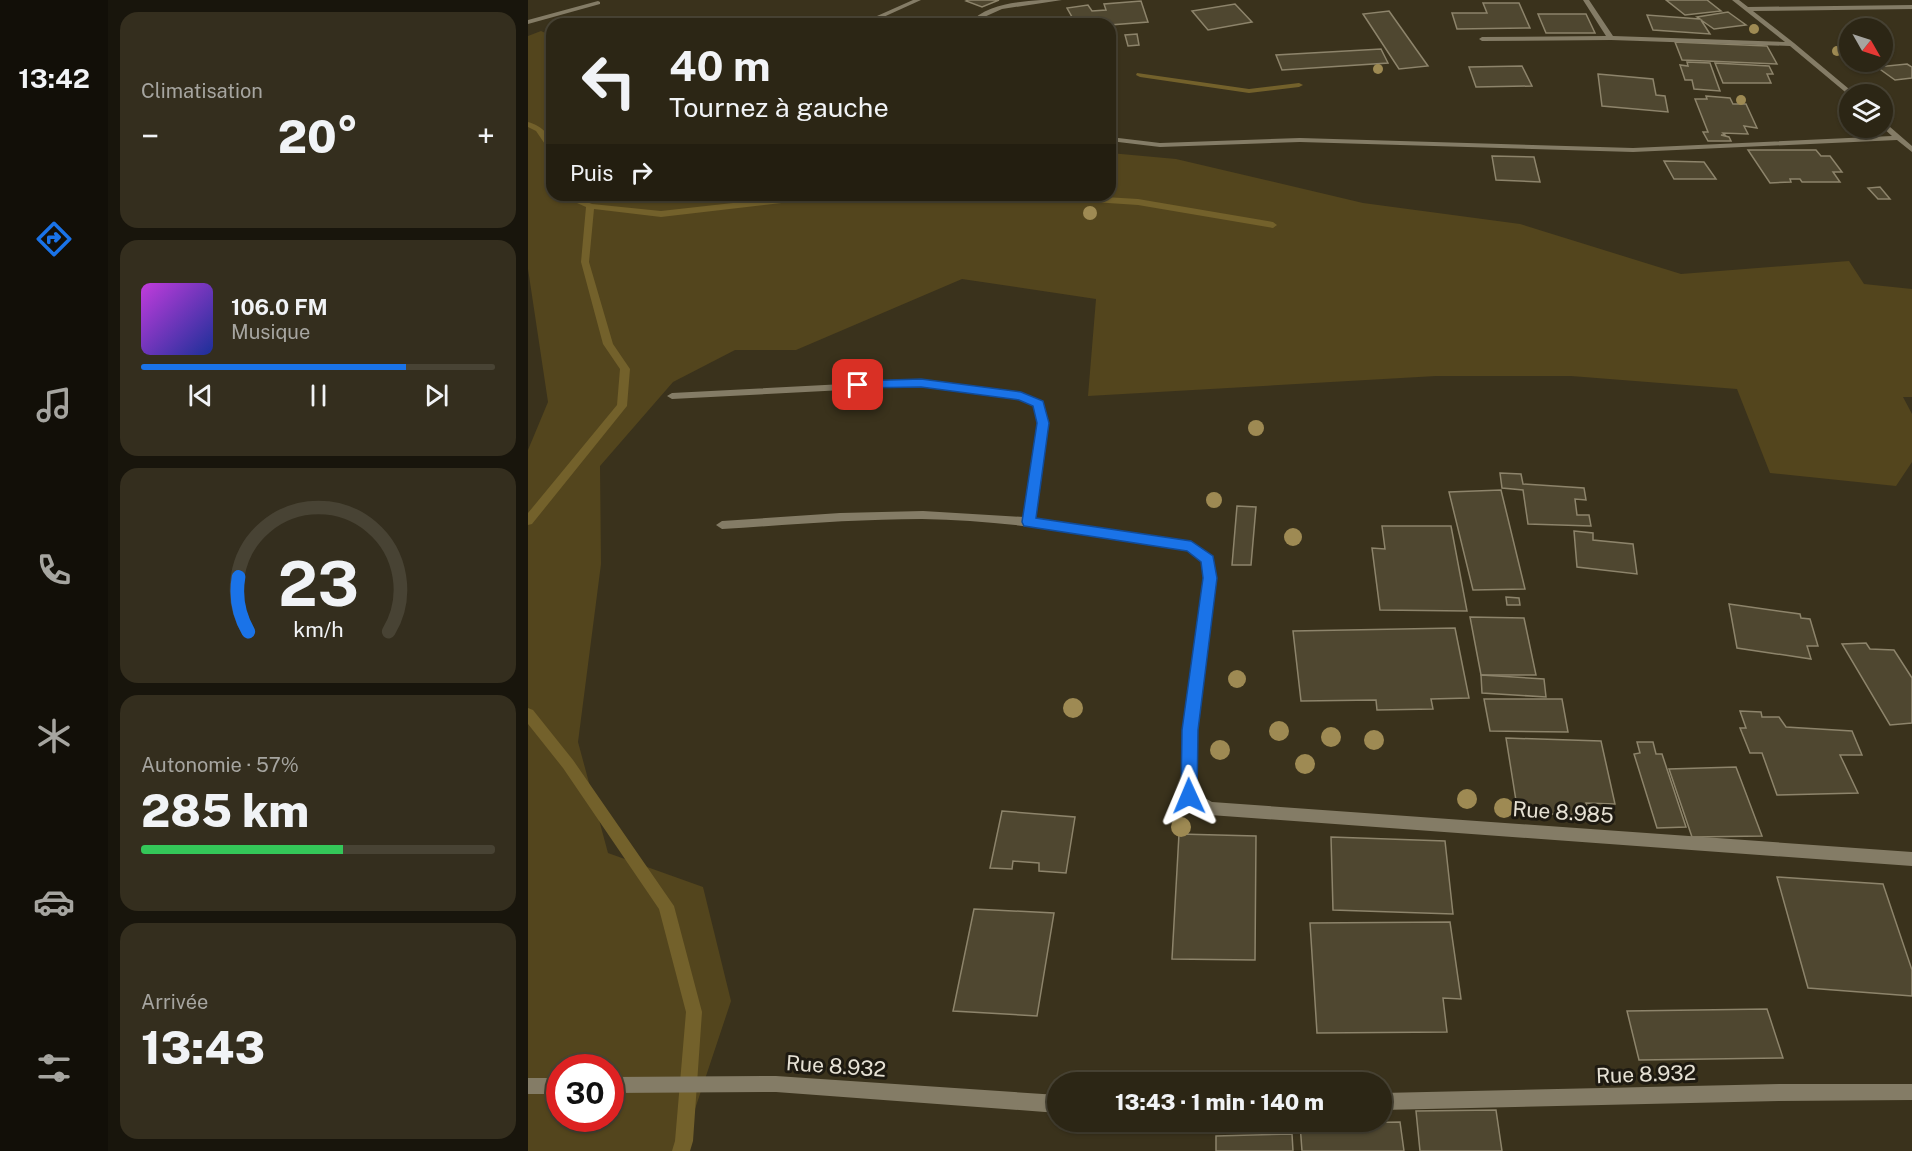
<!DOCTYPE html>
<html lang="fr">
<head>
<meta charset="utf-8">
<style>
  body { margin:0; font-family:"Public Sans",sans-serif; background:#342e1e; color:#f1f3f6; height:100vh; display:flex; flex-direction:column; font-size:22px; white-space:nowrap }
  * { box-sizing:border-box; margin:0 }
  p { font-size:20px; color:#a6a5a0 }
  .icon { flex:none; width:33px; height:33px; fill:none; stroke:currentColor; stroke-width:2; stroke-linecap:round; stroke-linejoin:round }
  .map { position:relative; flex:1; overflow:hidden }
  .side { display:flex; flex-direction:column; gap:12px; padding:12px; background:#18150c; width:420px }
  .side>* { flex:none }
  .banner { position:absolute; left:18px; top:18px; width:570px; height:183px; border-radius:18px; box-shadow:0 2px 4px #0004,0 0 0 2px #484334; background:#2c2615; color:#f1f3f6; overflow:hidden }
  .needle { width:39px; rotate:129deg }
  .controls { position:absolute; left:1311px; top:18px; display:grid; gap:12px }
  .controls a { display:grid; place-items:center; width:54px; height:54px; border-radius:50%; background:#2c2615; box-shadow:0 2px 4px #0004,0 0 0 2px #484334; font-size:30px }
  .speed { position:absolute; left:18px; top:1054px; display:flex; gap:12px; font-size:30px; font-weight:700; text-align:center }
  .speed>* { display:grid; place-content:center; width:78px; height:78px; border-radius:50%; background:#2c2615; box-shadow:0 2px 4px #0004,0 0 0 2px #484334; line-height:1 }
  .speed .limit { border:9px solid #d22; background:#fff; color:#111 }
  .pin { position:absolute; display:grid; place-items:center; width:51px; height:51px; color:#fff; margin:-26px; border-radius:12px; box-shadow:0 3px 9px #0006 }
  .me { position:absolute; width:66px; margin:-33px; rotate:359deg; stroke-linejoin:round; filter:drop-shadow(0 0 4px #0008) }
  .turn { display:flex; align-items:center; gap:21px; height:126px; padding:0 24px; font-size:27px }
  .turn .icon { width:78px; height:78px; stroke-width:2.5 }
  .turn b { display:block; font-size:42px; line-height:51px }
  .then { display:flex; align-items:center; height:57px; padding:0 24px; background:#0003; gap:12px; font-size:22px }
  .big { font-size:45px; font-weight:800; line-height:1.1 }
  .side .tile { flex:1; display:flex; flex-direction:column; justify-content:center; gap:9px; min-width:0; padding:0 21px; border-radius:18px; background:#342e1e }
  .side .dial { align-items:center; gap:0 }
  .dial svg { height:156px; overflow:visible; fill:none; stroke:#484334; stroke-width:7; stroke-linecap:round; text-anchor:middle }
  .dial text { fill:#f1f3f6; stroke:none }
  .song { display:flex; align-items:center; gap:18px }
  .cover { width:72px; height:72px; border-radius:9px; background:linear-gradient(135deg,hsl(290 70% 55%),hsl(230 70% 35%)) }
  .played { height:6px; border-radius:3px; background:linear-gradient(90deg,#1a73e8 75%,#484334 75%) }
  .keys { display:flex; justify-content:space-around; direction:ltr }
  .heat { display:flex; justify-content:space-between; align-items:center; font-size:33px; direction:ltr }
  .charge { height:9px; border-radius:4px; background:linear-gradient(90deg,#34c759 57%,#484334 0) }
  .trip { position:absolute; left:519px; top:1072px; width:345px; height:60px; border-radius:30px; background:#2c2615; box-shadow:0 2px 4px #0004,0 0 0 2px #484334; font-weight:800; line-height:60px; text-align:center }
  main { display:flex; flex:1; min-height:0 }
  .menu { display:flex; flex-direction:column; width:108px; justify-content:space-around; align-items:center; background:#120f08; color:#a6a5a0 }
  .menu .icon { width:42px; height:42px }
  .menu .current { color:#1a73e8 }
  .menu b { font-size:27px; color:#f1f3f6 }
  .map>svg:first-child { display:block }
</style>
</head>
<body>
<main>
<nav class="menu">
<b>13:42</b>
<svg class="icon current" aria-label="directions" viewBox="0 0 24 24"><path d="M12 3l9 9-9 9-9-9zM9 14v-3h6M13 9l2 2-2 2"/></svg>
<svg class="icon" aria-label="music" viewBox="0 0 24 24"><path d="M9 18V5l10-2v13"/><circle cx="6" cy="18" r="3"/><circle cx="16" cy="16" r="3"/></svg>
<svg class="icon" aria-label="phone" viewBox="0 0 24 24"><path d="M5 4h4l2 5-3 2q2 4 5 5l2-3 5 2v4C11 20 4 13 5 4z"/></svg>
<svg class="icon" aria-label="climate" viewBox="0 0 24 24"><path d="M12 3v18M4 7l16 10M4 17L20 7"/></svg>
<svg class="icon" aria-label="car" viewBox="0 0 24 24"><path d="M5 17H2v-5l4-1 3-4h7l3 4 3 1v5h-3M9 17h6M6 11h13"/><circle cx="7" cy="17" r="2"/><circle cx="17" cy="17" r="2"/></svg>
<svg class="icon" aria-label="filters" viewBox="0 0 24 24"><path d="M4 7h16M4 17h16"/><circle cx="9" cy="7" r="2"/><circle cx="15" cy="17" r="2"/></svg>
</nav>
<section class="side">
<div class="tile"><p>Climatisation</p>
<div class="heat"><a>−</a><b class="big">20°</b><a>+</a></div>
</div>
<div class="tile">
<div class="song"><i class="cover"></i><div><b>106.0 FM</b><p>Musique</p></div></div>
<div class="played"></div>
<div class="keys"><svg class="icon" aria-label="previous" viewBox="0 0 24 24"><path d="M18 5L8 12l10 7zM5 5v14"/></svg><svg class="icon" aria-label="pause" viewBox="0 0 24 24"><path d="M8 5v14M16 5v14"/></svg><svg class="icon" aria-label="next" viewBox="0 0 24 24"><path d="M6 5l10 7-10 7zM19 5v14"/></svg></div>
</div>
<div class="tile dial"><svg viewBox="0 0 100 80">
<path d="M14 69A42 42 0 1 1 86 69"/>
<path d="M14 69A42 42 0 0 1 9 41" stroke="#1a73e8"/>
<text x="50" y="56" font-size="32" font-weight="700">23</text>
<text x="50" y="72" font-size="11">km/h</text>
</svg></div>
<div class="tile"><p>Autonomie · 57%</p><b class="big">285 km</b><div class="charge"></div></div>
<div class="tile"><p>Arrivée</p><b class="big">13:43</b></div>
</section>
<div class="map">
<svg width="1384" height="1151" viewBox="0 0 1384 1151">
  <rect width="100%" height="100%" fill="#3a321c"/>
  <path fill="#53451d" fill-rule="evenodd" d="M 13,31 L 24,36 L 24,195 L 127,195 L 152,201 L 170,195 L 582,195 L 582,153 L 648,159 L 835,203 L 992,224 L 1153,274 L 1321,261 L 1336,284 L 1384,289 L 1384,397 L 1375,397 L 1384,414 L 1384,462 L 1368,486 L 1242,473 L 1209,389 L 1043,376 L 908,376 L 560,396 L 568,299 L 434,279 L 268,350 L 207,350 L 145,382 L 72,466 L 73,564 L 50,742 L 80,853 L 175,887 L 203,1001 L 153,1151 L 0,1151 L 0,450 L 20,402 L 0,269 L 0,36 ZM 32,1068 L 82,1068 L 82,1119 L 32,1119 Z"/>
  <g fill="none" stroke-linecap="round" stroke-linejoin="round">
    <g fill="#73612b" fill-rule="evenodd">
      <path d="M 609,73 L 721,89 L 771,83 L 775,85 L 771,87 L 721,93 L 612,77 L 608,75 Z"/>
      <path d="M 0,122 C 14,126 24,135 24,150 L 21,150 L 8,131 L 0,127 Z"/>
      <path d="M 31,195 L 42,195 L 64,204 L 133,211 L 275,195 L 301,195 L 297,198 L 133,217 L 66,209 L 61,262 L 85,344 L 102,369 L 99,406 L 4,524 L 0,525 L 0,513 L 89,405 L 92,369 L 75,344 L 53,262 L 58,207 Z"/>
      <path d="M 501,195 L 543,195 L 610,199 L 745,222 L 749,225 L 745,228 L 610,205 L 505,198 Z"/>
      <path d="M 0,708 L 5,710 L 45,760 L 146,906 L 174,1012 L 165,1141 L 162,1151 L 144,1151 L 147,1141 L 158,1012 L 131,909 L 35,768 L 0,724 Z"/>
    </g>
  </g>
  <g fill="#4f4730" stroke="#8d846b" stroke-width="1.5">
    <path d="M 440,0 L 471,0 L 454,7 L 438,1 Z"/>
    <path d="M 1138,0 L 1179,0 L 1193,11 L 1157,15 Z"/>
    <path d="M 613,1 L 620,22 L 582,25 L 582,30 L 582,24 L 548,24 L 539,8 L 560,5 L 564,11 L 578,10 L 576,4 Z"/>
    <path d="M 955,3 L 991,3 L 1002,28 L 929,29 L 924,13 L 959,13 Z"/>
    <path d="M 707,4 L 724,22 L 680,30 L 664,11 Z"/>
    <path d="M 861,11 L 900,66 L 871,69 L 835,14 Z"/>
    <path d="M 1200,12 L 1218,25 L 1186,29 L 1173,20 L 1182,34 L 1125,30 L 1119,15 L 1172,19 L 1169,17 Z"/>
    <path d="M 1010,14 L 1058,14 L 1067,33 L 1018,33 Z"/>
    <path d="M 609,34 L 611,45 L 600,46 L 597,35 Z"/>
    <path d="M 1147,42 L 1239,46 L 1249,64 L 1154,60 Z"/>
    <path d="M 853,49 L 860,63 L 754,70 L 748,55 Z"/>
    <path d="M 1159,62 L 1182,63 L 1192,91 L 1166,89 L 1164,80 L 1157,80 L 1152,65 L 1160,66 Z"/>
    <path d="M 1187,63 L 1241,66 L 1245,74 L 1239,74 L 1243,83 L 1195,83 Z"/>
    <path d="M 1379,64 L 1384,67 L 1384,78 L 1367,80 L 1349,67 Z"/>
    <path d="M 994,66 L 1004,86 L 948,87 L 941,67 Z"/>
    <path d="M 1070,74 L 1125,79 L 1128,95 L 1137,96 L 1140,112 L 1074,106 Z"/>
    <path d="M 1178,96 L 1202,98 L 1205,104 L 1218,104 L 1229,128 L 1216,126 L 1220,134 L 1195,133 L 1197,135 L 1193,135 L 1201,137 L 1203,141 L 1180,141 L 1175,132 L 1180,132 L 1167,99 L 1179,99 Z"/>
    <path d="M 1220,150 L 1288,150 L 1293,156 L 1302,156 L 1314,172 L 1305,172 L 1312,182 L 1274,182 L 1272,179 L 1262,179 L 1263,182 L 1242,183 Z"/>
    <path d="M 964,156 L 1006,157 L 1012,182 L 968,180 Z"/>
    <path d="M 1136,161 L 1176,162 L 1188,179 L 1146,179 Z"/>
    <path d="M 1352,187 L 1362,199 L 1350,199 L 1340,188 Z"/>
    <path d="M 972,473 L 993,474 L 995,484 L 1056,488 L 1058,500 L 1047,499 L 1049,515 L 1061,515 L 1063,526 L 1000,524 L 995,490 L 974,488 Z"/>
    <path d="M 973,490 L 997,589 L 945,590 L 921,492 Z"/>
    <path d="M 709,506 L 728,507 L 723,565 L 704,565 Z"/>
    <path d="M 854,526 L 923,526 L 939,611 L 852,610 L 844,548 L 857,549 Z"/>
    <path d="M 1046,531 L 1065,533 L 1065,540 L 1105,544 L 1109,574 L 1049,567 Z"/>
    <path d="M 978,597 L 991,598 L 992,605 L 979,605 Z"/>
    <path d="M 1201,604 L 1272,614 L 1273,618 L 1282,619 L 1290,646 L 1279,646 L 1283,659 L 1209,648 Z"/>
    <path d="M 942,617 L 996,618 L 1008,675 L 953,675 Z"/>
    <path d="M 927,628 L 941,698 L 903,699 L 905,709 L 849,710 L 848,700 L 773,701 L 765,631 Z"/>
    <path d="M 1338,643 L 1342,649 L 1366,650 L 1384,678 L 1384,723 L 1362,725 L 1314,644 Z"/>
    <path d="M 953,675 L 1016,679 L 1018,697 L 954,693 Z"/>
    <path d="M 956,699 L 1034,699 L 1040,732 L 962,731 Z"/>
    <path d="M 1212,711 L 1233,712 L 1234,717 L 1251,717 L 1258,727 L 1324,731 L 1334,755 L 1312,755 L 1330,793 L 1249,795 L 1234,753 L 1222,753 L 1212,728 L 1218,728 Z"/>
    <path d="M 978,738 L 1073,741 L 1087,804 L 1058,803 L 1061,815 L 990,813 Z"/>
    <path d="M 1109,742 L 1125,742 L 1128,754 L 1134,754 L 1158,827 L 1129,828 L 1106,754 L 1112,753 Z"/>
    <path d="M 1208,767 L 1234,836 L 1164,837 L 1141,769 Z"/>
    <path d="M 474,811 L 547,817 L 538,873 L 511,871 L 511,863 L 485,861 L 484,869 L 462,868 Z"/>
    <path d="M 651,834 L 728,836 L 727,960 L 644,959 Z"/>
    <path d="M 803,837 L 917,841 L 925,914 L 805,910 Z"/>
    <path d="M 1249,877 L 1355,884 L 1384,970 L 1384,996 L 1280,988 Z"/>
    <path d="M 446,909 L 526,913 L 509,1016 L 425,1011 Z"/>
    <path d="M 922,922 L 933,999 L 915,998 L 919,1032 L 789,1033 L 782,923 Z"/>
    <path d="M 1239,1009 L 1255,1058 L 1111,1060 L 1099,1011 Z"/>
    <path d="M 968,1110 L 974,1151 L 892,1151 L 888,1111 Z"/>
    <path d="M 872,1122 L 876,1151 L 774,1151 L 772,1124 Z"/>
    <path d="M 764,1134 L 765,1151 L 688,1151 L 688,1136 Z"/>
  </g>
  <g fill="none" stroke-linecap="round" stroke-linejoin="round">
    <g fill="#847c66" fill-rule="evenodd">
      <path d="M 385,0 L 393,0 L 340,24 L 331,24 Z"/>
      <path d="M 513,0 L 534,0 L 474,9 L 454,18 L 447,24 L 440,24 C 459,4 487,2 513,0 Z"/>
      <path d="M 1055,0 L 1061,0 L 1085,36 L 1257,42 L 1204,0 L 1211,0 L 1220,7 L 1384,5 L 1384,9 L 1225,11 L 1266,43 L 1327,94 L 1322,96 L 1262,46 L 1083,40 L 954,41 L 951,39 L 954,37 L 1078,36 Z"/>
      <path d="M 70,1 L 72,2 L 72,4 L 0,24 L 0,20 Z"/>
      <path d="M 1354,120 L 1384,146 L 1384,152 L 1369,140 L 1105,152 L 772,142 L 632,147 L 582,141 L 582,137 L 632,143 L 772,138 L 1105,148 L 1364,136 L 1354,127 Z"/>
      <path d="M 393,380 L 493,393 L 515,402 L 520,423 L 507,519 L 663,542 L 684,557 C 694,578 676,658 673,686 C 669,721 667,757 668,793 L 684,802 L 1384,852 L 1384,866 L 682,815 C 673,811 658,805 654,796 L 657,714 L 676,578 L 674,562 L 660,550 C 572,537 483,520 394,519 C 327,519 260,525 194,529 L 188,525 L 194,521 L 312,513 L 395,511 L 496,517 L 510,423 L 506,406 L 491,399 L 393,386 L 144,399 L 139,396 L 144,393 Z"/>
      <path d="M 248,1076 L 530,1095 L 530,1113 L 248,1092 L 82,1093 L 82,1077 Z"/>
      <rect x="0" y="1078" width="32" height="16"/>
      <path d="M 1251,1084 L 1384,1084 L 1384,1100 L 1251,1101 L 854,1110 L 854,1093 Z"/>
    </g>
  </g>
  <g fill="#9e8a53">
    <circle cx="1226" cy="29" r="5"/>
    <circle cx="1309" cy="51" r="5"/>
    <circle cx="850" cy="69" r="5"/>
    <circle cx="1213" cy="100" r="5"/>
    <circle cx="562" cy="213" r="7"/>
    <circle cx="728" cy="428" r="8"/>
    <circle cx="686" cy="500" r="8"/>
    <circle cx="765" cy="537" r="9"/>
    <circle cx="709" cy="679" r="9"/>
    <circle cx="545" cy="708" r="10"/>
    <circle cx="751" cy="731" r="10"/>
    <circle cx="803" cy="737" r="10"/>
    <circle cx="846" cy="740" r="10"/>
    <circle cx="692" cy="750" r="10"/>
    <circle cx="777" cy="764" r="10"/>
    <circle cx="939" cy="799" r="10"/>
    <circle cx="976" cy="808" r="10"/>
    <circle cx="653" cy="827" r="10"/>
  </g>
  <path fill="#1a73e8" stroke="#114b97" stroke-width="1.5" d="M 393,379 L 493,392 L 515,401 L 521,423 L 508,518 L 663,541 L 685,556 L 689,578 L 670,730 L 669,796 L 667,801 L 661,803 L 656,801 L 653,796 L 654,730 L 675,578 L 673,562 L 659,551 L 496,526 L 494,522 L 509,423 L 505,406 L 491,400 L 393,387 L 330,388 L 324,385 L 330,381 Z"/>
  <g text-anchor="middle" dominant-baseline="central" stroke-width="6" stroke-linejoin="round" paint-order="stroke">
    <g font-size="21" fill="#e6e1d4" stroke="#1e1a11">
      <text transform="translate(1035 812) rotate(4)">Rue 8.985</text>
      <text transform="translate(308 1066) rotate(4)">Rue 8.932</text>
      <text transform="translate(1118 1074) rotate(-2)">Rue 8.932</text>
    </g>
  </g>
</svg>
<div class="controls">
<a><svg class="needle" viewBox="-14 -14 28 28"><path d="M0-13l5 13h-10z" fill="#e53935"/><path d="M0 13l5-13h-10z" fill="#a6a5a0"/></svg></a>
<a><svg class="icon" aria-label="layers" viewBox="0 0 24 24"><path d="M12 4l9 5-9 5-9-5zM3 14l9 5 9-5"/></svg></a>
</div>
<div class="speed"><div class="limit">30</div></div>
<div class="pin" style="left:330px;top:385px;background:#d93025"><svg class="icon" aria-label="arrive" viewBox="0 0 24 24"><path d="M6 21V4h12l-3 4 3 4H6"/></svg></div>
<svg class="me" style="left:661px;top:796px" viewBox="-20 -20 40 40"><path d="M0-17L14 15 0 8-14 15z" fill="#1a73e8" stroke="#fff" stroke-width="4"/></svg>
<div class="trip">13:43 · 1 min · 140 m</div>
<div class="banner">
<div class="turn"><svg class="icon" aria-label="left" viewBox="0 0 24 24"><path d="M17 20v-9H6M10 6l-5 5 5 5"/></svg><div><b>40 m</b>Tournez à gauche</div></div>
<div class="then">Puis<svg class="icon" aria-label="right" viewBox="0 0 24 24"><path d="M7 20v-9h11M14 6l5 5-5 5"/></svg></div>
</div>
</div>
</main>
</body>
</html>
